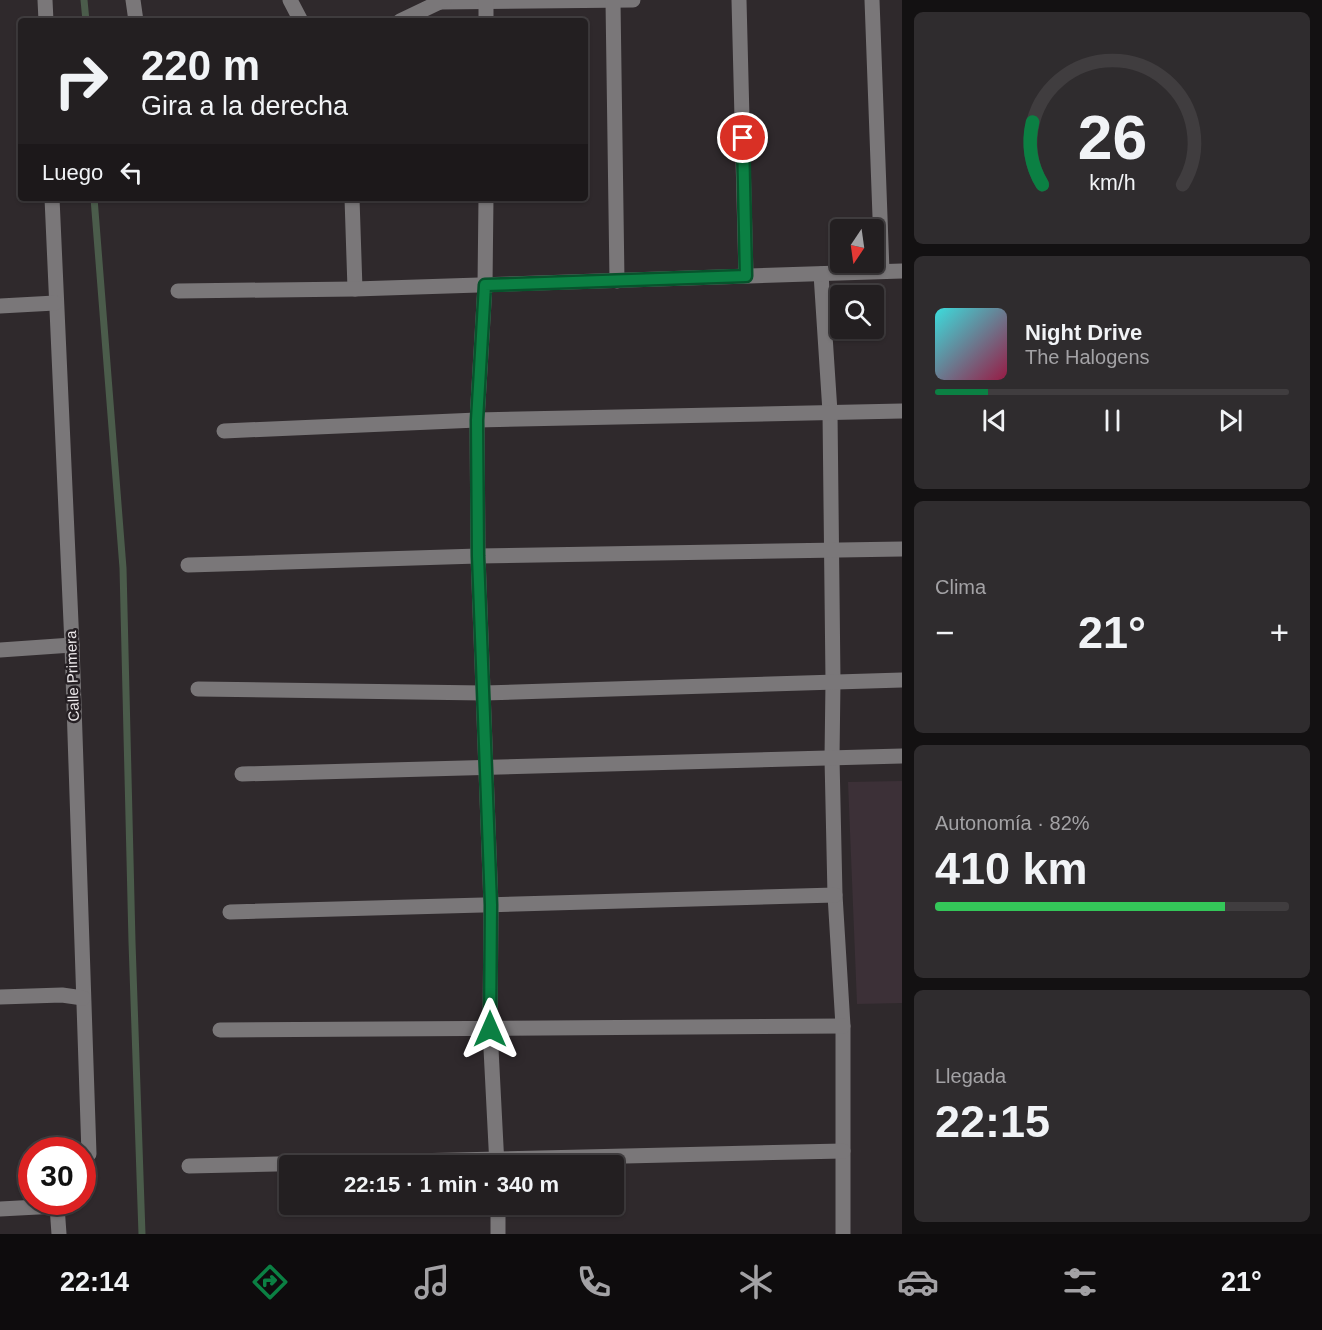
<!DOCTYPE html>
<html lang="es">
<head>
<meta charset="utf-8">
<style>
  body { margin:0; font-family:Arial,sans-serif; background:#2f2c2e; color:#f1f3f6; height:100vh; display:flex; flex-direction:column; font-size:22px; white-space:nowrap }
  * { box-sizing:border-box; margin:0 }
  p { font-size:20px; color:#a3a2a5 }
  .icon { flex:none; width:33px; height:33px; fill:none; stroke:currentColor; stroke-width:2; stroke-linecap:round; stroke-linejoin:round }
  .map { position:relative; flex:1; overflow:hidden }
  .details { display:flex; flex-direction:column; gap:12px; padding:12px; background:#131112; width:420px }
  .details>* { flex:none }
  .banner { position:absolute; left:18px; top:18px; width:570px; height:183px; border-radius:6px; box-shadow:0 2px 4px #0004,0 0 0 2px #403d3f; background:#231f21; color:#f1f3f6; overflow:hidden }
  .needle { width:39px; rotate:193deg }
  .controls { position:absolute; left:830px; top:219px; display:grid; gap:12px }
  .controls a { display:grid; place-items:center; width:54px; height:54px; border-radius:6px; background:#231f21; box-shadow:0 2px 4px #0004,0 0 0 2px #403d3f; font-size:30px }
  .speed { position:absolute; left:18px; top:1137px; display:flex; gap:12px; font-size:30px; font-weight:700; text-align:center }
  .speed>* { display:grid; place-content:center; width:78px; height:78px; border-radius:50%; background:#231f21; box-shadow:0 2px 4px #0004,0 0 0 2px #403d3f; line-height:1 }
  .speed .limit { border:9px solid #d22; background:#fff; color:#111 }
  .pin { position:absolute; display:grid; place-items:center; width:51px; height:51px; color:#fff; margin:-26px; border:3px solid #fff; border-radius:50%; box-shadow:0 2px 6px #0007 }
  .me { position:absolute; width:66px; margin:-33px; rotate:0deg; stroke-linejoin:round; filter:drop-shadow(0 0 4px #0008) }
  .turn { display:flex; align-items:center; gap:21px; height:126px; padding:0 24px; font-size:27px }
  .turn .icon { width:78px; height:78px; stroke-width:2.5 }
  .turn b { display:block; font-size:42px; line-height:51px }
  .then { display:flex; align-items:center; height:57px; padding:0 24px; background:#0003; gap:12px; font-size:22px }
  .big { font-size:45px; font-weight:700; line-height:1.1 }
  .details .tile { flex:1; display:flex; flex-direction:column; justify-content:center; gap:9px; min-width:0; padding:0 21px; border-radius:9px; background:#2f2c2e }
  .details .dial { align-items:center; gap:0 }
  .dial svg { height:156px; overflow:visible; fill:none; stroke:#403d3f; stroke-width:7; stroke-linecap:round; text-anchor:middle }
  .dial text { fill:#f1f3f6; stroke:none }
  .song { display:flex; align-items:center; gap:18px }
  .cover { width:72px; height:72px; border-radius:9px; background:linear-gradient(135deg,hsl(180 70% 55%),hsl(340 70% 35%)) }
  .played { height:6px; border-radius:3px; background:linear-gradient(90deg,#0b8043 15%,#403d3f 15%) }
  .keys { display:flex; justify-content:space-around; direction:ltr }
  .heat { display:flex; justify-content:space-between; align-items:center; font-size:33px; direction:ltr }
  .charge { height:9px; border-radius:4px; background:linear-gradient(90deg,#34c759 82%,#403d3f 0) }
  .trip { position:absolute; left:279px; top:1155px; width:345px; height:60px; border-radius:6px; background:#231f21; box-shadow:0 2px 4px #0004,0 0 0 2px #403d3f; font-weight:700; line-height:60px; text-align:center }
  .tabs { display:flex; height:96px; justify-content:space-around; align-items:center; background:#0e0c0d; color:#a3a2a5 }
  .tabs .icon { width:42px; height:42px }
  .tabs .active { color:#0b8043 }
  .tabs b { font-size:27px; color:#f1f3f6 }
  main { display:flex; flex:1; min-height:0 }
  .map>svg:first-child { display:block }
</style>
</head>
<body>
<main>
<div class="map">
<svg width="902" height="1234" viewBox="0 0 902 1234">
  <rect width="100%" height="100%" fill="#2f292c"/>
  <path fill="#3c3037" d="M 902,781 L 902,1003 L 857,1004 L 848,782 Z"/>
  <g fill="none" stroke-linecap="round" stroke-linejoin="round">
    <g stroke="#4b5c4b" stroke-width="7">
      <path d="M 84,0 L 86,21"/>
      <path d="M 94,198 L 123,568 L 132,942 L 142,1234"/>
    </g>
    <g stroke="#7a7779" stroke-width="15">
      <path d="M 45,0 L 46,21"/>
      <path d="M 133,0 L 136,21"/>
      <path d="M 290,0 L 301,21"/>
      <path d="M 438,0 L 439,2 L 633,0"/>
      <path d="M 486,0 L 486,21"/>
      <path d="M 739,0 L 746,276"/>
      <path d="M 872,0 L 882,271"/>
      <path d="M 613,1 L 617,281"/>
      <path d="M 400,21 L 444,0"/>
      <path d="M 52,198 L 72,645 L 89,1154"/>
      <path d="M 352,198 L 355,289"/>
      <path d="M 486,198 L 485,285 L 477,420 L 478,556 L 491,905 L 490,1029 L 497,1166"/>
      <path d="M 821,274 L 830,412 L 833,681 L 832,758 L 835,895 L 843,1026 L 843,1234"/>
      <path d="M 178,291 L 355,289 L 902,271"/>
      <path d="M 0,306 L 55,303"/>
      <path d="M 224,431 L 477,420 L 902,411"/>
      <path d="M 188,565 L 478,556 L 902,549"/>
      <path d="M 0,650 L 72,645"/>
      <path d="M 198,689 L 484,693 L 902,680"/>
      <path d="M 242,774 L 902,756"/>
      <path d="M 230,912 L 835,895"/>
      <path d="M 0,997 L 62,995 L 83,998"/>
      <path d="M 220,1030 L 843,1026"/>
      <path d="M 189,1166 L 843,1151"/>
      <path d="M 498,1204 L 498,1234"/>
      <path d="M 0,1209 L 57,1206 L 59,1234"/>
    </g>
  </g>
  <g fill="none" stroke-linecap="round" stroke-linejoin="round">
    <g stroke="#07532c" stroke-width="15">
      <path id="route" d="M 490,1029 L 491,905 L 478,556 L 477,420 L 485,285 L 746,276 L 743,138"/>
    </g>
    <use href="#route" stroke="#0b8043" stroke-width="10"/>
  </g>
  <g text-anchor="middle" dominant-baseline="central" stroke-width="5" stroke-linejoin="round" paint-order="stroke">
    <g font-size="15" fill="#ede9eb" stroke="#251f23">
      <text transform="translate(72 676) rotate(-92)">Calle Primera</text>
    </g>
  </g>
</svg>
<div class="controls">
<a><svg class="needle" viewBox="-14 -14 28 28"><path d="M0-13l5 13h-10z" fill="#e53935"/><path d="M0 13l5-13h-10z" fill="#a3a2a5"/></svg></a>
<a><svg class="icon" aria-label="search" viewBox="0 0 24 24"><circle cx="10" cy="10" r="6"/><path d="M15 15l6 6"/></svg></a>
</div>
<div class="speed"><div class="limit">30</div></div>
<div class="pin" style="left:743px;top:138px;background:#d93025"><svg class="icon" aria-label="arrive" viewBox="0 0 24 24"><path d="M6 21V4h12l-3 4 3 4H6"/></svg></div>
<svg class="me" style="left:490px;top:1029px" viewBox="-20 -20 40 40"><path d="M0-17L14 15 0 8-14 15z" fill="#0b8043" stroke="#fff" stroke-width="4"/></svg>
<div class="trip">22:15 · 1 min · 340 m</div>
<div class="banner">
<div class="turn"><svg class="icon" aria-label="right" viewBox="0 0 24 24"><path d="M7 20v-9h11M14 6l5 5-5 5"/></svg><div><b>220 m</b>Gira a la derecha</div></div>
<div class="then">Luego<svg class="icon" aria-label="left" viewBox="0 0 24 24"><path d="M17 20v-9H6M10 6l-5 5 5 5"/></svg></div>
</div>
</div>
<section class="details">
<div class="tile dial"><svg viewBox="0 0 100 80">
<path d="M14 69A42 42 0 1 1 86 69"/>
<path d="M14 69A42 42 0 0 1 9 37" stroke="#0b8043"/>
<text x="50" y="56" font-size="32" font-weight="700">26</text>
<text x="50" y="72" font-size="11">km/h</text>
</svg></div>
<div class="tile">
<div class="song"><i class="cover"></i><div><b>Night Drive</b><p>The Halogens</p></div></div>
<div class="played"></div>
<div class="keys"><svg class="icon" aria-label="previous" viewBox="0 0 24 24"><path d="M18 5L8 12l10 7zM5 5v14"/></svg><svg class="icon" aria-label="pause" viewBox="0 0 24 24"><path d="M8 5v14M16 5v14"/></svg><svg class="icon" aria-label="next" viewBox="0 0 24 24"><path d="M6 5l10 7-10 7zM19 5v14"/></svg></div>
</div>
<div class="tile"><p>Clima</p>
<div class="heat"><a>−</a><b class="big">21°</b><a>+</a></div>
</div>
<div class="tile"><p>Autonomía · 82%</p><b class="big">410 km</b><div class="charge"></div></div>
<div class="tile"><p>Llegada</p><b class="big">22:15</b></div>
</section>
</main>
<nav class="tabs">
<b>22:14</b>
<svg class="icon active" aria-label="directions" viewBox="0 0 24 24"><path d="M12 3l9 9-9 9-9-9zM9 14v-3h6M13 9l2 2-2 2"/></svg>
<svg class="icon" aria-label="music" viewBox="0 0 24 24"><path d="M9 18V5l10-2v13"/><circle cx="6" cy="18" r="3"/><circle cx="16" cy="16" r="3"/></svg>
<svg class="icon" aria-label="phone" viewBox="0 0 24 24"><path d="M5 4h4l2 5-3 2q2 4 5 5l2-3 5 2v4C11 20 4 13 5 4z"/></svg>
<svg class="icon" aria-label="climate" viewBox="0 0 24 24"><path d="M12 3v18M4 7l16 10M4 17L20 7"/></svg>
<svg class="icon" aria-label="car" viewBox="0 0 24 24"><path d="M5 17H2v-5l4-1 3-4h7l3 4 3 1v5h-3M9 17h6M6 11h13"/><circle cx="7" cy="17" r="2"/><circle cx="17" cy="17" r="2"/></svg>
<svg class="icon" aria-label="filters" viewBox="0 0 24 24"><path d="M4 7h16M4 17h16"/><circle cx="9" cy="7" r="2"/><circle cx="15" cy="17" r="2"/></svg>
<b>21°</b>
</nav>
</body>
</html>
